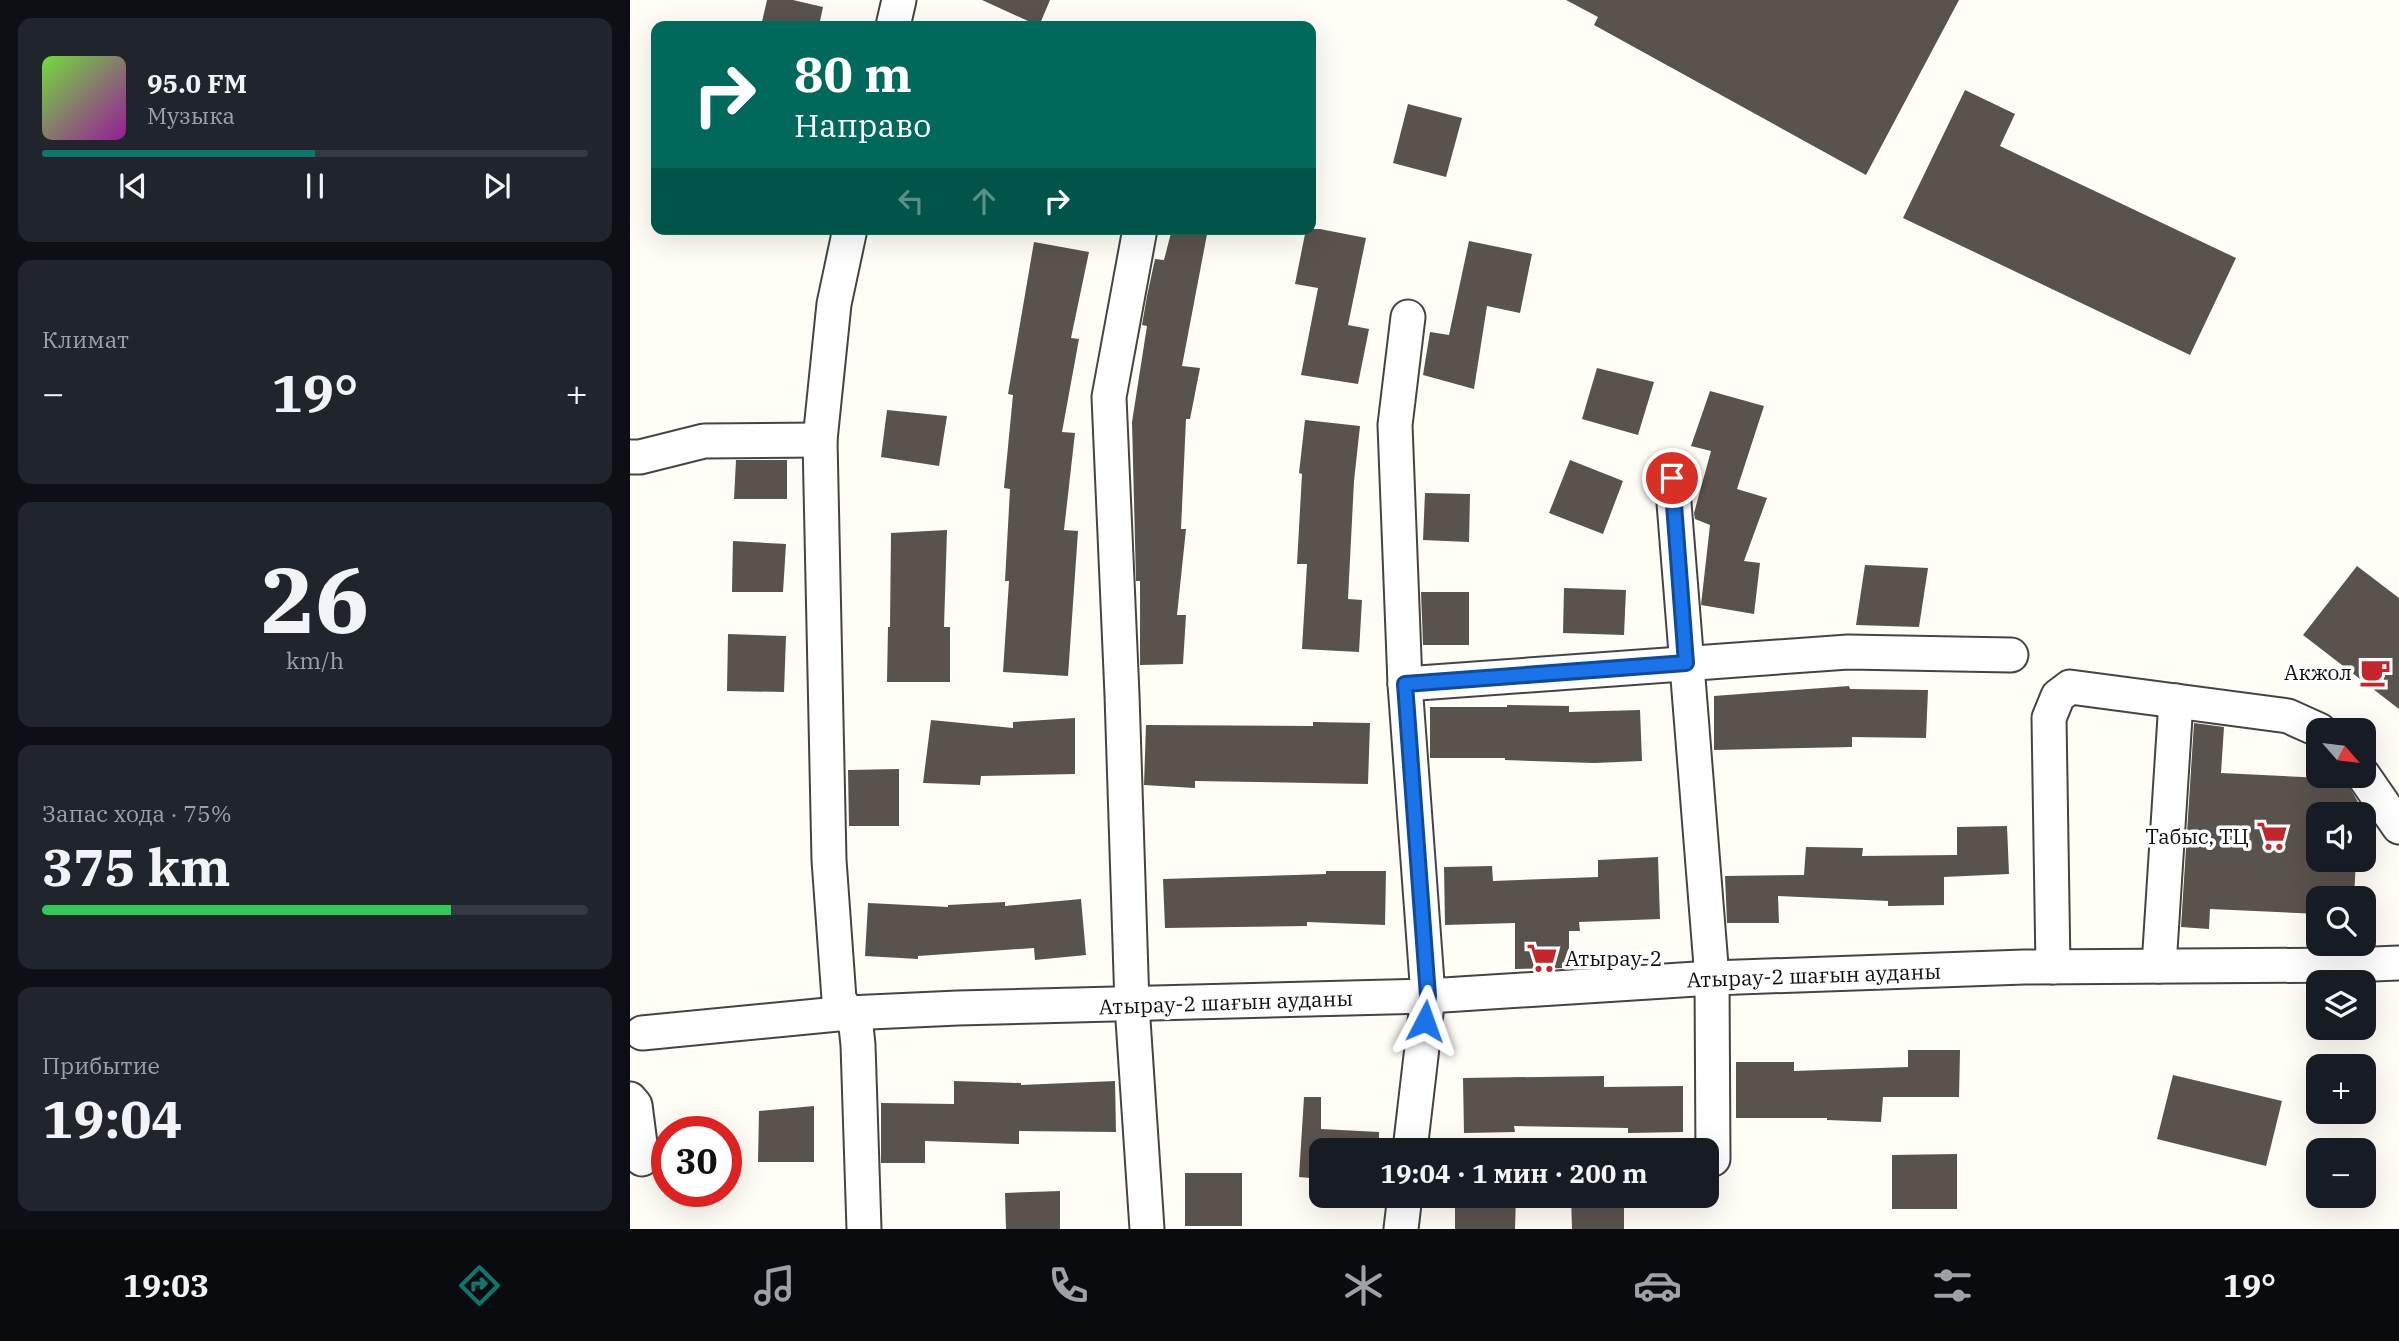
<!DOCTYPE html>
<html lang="ru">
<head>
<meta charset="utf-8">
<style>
  body { margin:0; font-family:"IBM Plex Serif",serif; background:#20242c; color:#f1f3f6; height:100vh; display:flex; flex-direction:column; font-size:26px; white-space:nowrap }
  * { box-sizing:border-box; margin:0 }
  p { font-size:23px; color:#9ea1a6 }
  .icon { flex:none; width:38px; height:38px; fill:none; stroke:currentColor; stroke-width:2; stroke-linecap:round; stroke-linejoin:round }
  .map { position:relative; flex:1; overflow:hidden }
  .sheet { display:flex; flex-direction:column; gap:18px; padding:18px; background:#0d0f14; width:630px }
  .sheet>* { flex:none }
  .top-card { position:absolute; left:21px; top:21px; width:665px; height:214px; border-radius:14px; box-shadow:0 7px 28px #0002; background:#00695c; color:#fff; overflow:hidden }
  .needle { width:46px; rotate:118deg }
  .fabs { position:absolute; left:1676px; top:718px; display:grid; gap:14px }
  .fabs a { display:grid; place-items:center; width:70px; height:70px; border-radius:14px; background:#171b24; box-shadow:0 7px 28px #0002; font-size:35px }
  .speed { position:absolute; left:21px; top:1116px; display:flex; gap:14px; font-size:35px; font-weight:700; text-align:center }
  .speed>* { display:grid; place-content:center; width:91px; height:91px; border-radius:50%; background:#171b24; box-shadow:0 7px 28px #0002; line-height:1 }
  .speed .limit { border:10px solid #d22; background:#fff; color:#111 }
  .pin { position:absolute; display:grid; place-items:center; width:60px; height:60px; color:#fff; margin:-30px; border:4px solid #fff; border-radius:50%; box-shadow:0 2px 7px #0007 }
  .me { position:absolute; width:77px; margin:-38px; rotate:4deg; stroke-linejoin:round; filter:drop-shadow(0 0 5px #0008) }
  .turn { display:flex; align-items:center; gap:24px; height:147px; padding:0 28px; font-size:32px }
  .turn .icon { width:91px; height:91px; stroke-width:2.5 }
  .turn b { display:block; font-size:49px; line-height:60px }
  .lanes { display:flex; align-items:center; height:66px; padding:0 28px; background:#0003; justify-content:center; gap:35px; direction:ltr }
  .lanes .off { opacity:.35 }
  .big { font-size:52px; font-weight:700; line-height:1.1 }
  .sheet .widget { flex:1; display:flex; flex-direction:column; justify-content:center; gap:10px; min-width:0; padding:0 24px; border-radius:14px; background:#20242c }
  .sheet .dial { align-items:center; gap:0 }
  .dial b { font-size:91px; line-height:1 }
  .song { display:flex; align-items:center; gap:21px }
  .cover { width:84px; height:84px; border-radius:10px; background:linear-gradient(135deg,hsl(100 70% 55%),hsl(300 70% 35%)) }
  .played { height:7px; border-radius:4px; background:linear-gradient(90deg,#0f766e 50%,#363941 50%) }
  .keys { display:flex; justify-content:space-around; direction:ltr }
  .heat { display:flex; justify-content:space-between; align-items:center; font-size:38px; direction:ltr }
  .charge { height:10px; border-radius:5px; background:linear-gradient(90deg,#34c759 75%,#363941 0) }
  .trip { position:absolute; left:679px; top:1138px; width:410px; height:70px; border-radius:14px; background:#171b24; box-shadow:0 7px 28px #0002; font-weight:700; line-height:70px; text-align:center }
  .tab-bar { display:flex; height:112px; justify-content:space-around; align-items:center; background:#090b0e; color:#9ea1a6 }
  .tab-bar .icon { width:49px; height:49px }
  .tab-bar .selected { color:#0f766e }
  .tab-bar b { font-size:32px; color:#f1f3f6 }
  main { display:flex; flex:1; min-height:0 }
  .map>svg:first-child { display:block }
</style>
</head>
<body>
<main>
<section class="sheet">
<div class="widget">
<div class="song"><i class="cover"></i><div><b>95.0 FM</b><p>Музыка</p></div></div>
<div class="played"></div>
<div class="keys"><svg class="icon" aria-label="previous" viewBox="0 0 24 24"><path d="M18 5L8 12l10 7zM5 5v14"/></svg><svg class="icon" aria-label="pause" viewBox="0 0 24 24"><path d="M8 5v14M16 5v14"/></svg><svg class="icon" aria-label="next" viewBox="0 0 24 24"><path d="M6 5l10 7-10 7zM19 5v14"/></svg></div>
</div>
<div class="widget"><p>Климат</p>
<div class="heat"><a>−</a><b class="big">19°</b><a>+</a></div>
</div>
<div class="widget dial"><b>26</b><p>km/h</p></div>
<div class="widget"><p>Запас хода · 75%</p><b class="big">375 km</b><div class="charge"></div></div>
<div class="widget"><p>Прибытие</p><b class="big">19:04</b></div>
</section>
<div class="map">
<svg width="1769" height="1229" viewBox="0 0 1769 1229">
  <rect width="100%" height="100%" fill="#fffdf5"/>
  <g fill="#5a524d">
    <path d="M 137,0 L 163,0 L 193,7 L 189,26 L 131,26 Z"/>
    <path d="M 352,0 L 420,0 L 409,26 Z"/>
    <path d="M 936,0 L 1329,0 L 1236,175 L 964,25 L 968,17 Z"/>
    <path d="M 1335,90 L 1385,114 L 1370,146 L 1606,258 L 1560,355 L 1273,218 Z"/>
    <path d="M 778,104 L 832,118 L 816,177 L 763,163 Z"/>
    <path d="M 542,229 L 578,229 L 552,366 L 570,368 L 560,419 L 556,419 L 551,529 L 556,529 L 547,615 L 556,615 L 553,664 L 510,665 L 510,581 L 506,581 L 502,422 L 517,326 L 512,325 L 517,296 L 525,259 L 534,260 Z"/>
    <path d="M 676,229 L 690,229 L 736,238 L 718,325 L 739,329 L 728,384 L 671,375 L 688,288 L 665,284 Z"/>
    <path d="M 839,241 L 902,254 L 890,313 L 857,306 L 844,389 L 793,375 L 800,332 L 819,335 Z"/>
    <path d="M 404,242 L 459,252 L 441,338 L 449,339 L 432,432 L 445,433 L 434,530 L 448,531 L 438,676 L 373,672 L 379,581 L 375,581 L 380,489 L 374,488 L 383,395 L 378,394 Z"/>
    <path d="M 967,368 L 1024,382 L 1008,435 L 952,419 Z"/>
    <path d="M 1080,391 L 1134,406 L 1107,489 L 1137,498 L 1114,561 L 1130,563 L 1124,614 L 1071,605 L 1080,525 L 1065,519 L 1064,513 L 1081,451 L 1061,446 Z"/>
    <path d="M 257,410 L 317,416 L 309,466 L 251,457 Z"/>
    <path d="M 675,420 L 730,426 L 724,481 L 718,599 L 732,600 L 729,652 L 672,649 L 677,564 L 667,564 L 672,474 L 669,473 Z"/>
    <path d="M 106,460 L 157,460 L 157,499 L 104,499 Z"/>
    <path d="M 940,460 L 993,481 L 973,534 L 919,513 Z"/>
    <path d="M 795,493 L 840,494 L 839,542 L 793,540 Z"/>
    <path d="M 317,530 L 314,627 L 320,627 L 320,682 L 257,682 L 258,627 L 260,627 L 261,533 Z"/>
    <path d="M 103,541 L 156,544 L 153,592 L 102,592 Z"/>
    <path d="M 1235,565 L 1298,568 L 1289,627 L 1226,625 Z"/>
    <path d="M 1727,566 L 1769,598 L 1769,709 L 1673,635 Z"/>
    <path d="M 934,588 L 996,590 L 994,635 L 933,633 Z"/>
    <path d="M 791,592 L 839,592 L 839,645 L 793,645 Z"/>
    <path d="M 98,634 L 156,636 L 154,692 L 97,691 Z"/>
    <path d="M 1219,686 L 1220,689 L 1298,690 L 1296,738 L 1222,737 L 1222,747 L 1084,750 L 1084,696 Z"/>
    <path d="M 877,705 L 939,706 L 939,712 L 1010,710 L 1012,761 L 964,763 L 875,760 L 875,758 L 800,758 L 800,707 L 877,707 Z"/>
    <path d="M 445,718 L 445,774 L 351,776 L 350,785 L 293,783 L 301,720 L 383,728 L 383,722 Z"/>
    <path d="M 683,722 L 740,723 L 738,784 L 565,781 L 565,788 L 514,785 L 516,725 L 683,726 Z"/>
    <path d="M 1564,723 L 1594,727 L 1591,773 L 1715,779 L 1728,802 L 1728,814 L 1689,814 L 1689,859 L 1726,859 L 1724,898 L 1689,898 L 1689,914 L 1580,909 L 1579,929 L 1551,927 Z"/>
    <path d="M 269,769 L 269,826 L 219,826 L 218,770 Z"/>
    <path d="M 1377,826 L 1379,874 L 1314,877 L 1314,905 L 1258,906 L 1258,901 L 1148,896 L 1149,923 L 1097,923 L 1095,876 L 1174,875 L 1176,847 L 1233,848 L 1232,856 L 1327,855 L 1327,827 Z"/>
    <path d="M 1028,857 L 1030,919 L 949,922 L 950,931 L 939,931 L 939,968 L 885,969 L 885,923 L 815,925 L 814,867 L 862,866 L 863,881 L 968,877 L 968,860 Z"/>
    <path d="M 696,871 L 756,871 L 755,925 L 677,922 L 677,926 L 535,928 L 533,879 L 696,874 Z"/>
    <path d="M 451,899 L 456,955 L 405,960 L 404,948 L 288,956 L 288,959 L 235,956 L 238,903 L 318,907 L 318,905 L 375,902 L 375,906 Z"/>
    <path d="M 1278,1050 L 1330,1050 L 1329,1097 L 1253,1097 L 1251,1122 L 1197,1120 L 1197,1118 L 1106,1118 L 1106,1062 L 1164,1062 L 1164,1071 L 1278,1067 Z"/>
    <path d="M 1543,1075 L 1652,1101 L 1636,1166 L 1527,1139 Z"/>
    <path d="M 974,1076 L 974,1087 L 1053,1086 L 1053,1132 L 998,1133 L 998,1128 L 884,1126 L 885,1132 L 834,1133 L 833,1078 Z"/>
    <path d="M 324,1081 L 391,1083 L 391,1085 L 485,1081 L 486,1132 L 389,1131 L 389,1144 L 295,1141 L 295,1163 L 251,1163 L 251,1103 L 324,1104 Z"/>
    <path d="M 674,1097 L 691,1097 L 691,1129 L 749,1132 L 749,1150 L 691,1150 L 691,1179 L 669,1177 Z"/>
    <path d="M 184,1106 L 184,1162 L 128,1162 L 129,1111 Z"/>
    <path d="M 1327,1154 L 1327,1209 L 1262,1209 L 1262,1155 Z"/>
    <rect x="555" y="1173" width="57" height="53"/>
    <path d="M 430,1191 L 430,1229 L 376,1229 L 375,1193 Z"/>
    <path d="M 825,1195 L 886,1195 L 885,1229 L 825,1229 Z"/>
    <path d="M 941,1195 L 994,1195 L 994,1229 L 942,1229 Z"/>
  </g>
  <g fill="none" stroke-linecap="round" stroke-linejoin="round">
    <g stroke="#444" stroke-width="37">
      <g id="minor">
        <path d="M 263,26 L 269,0"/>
        <path d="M 220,229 L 204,304 L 190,440 L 199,860 L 209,999 L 226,1026 L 228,1045 L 234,1229"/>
        <path d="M 510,229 L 479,397 L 492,695 L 502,1005 L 517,1229"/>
        <path d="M 778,317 L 765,425 L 775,684 L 798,996 L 780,1150"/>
        <path d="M 0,457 L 10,457 L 74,441 L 190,440"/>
        <path d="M 1042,478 L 1082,978 L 1083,1159"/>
        <path d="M 775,684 L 1218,652 L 1381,655"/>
        <path d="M 1733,775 L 1769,827"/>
        <path d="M 1529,966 L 1546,701"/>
        <path d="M 1423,967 L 1419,718 L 1428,696 L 1440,687 L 1658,716 L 1689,730"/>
        <path d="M 12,1033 L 218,1013 L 328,1008 L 798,996 L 1082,978 L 1394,967 L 1718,965 L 1769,963"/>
        <path d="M 0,1099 L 5,1105 L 12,1159"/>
        <path d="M 771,1229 L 775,1195"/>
      </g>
    </g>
    <use href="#minor" stroke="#fff" stroke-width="33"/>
  </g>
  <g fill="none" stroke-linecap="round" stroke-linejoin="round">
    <g stroke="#114b97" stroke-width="18">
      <path id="route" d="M 795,1021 L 798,996 L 775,684 L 1056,663 L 1042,478"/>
    </g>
    <use href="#route" stroke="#1a73e8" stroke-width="12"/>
  </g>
  <defs>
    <g id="cafe-bare" transform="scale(2.415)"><path d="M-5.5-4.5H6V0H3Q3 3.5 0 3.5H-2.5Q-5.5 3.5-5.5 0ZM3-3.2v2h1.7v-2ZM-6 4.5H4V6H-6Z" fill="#c4262e" stroke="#fff" stroke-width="2.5" paint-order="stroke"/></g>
    <g id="supermarket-bare" transform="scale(2.415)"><path d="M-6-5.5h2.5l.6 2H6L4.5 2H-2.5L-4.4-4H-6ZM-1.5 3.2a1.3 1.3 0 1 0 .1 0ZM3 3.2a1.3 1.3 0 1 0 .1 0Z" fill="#c4262e" stroke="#fff" stroke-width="2.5" paint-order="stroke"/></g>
  </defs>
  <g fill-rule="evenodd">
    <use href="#cafe-bare" x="1745" y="672"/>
    <use href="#supermarket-bare" x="1642" y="836"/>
    <use href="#supermarket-bare" x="912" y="958"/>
  </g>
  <g text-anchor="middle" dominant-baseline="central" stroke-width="7" stroke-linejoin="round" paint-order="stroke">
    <g font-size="21" fill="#111" stroke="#fff" text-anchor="end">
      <text x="1722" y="672">Акжол</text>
      <text x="1619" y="836">Табыс, ТЦ</text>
      <text x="935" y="958" text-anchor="start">Атырау-2</text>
    </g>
    <g font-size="21" fill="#111" stroke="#fff">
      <text transform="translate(1184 975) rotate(-2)">Атырау-2 шағын ауданы</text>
      <text transform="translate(596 1002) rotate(-2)">Атырау-2 шағын ауданы</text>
    </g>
  </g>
</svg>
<div class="fabs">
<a><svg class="needle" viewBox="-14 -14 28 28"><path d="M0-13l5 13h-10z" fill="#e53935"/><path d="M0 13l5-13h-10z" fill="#9ea1a6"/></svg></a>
<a><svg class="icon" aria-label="sound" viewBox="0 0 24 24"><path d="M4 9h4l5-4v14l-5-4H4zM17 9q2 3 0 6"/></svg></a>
<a><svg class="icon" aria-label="search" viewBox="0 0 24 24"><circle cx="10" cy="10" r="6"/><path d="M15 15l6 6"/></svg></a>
<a><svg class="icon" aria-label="layers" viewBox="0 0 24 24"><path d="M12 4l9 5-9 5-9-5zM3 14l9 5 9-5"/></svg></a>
<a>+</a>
<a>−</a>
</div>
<div class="speed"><div class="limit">30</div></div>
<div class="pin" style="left:1042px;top:478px;background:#d93025"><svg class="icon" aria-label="arrive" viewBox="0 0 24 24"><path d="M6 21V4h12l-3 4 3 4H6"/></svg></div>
<svg class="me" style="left:795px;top:1021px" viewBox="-20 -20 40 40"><path d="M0-17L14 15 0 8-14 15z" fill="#1a73e8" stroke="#fff" stroke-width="4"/></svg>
<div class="trip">19:04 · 1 мин · 200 m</div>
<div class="top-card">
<div class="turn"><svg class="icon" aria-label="right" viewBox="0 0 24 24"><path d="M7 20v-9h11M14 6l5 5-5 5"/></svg><div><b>80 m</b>Направо</div></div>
<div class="lanes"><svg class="icon off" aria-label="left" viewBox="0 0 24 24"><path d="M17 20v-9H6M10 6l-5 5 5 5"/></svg><svg class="icon off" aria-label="ahead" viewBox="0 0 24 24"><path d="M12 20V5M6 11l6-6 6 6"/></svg><svg class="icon" aria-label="right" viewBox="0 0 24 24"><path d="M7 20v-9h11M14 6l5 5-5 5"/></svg></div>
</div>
</div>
</main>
<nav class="tab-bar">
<b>19:03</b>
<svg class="icon selected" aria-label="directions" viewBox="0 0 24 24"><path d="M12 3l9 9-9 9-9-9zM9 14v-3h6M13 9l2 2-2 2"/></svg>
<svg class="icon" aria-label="music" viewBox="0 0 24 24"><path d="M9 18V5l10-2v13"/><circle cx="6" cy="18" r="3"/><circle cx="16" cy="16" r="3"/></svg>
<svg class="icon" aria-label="phone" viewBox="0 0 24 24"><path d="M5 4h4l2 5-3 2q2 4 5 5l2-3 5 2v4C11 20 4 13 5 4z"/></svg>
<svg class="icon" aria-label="climate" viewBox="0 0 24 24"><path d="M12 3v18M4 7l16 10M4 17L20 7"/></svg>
<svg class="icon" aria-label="car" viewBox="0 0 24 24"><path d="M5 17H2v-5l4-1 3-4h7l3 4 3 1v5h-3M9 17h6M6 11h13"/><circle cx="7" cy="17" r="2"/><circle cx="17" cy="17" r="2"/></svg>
<svg class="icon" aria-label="filters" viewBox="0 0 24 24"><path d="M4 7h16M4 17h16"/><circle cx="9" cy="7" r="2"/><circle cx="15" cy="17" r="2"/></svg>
<b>19°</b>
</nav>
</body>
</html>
